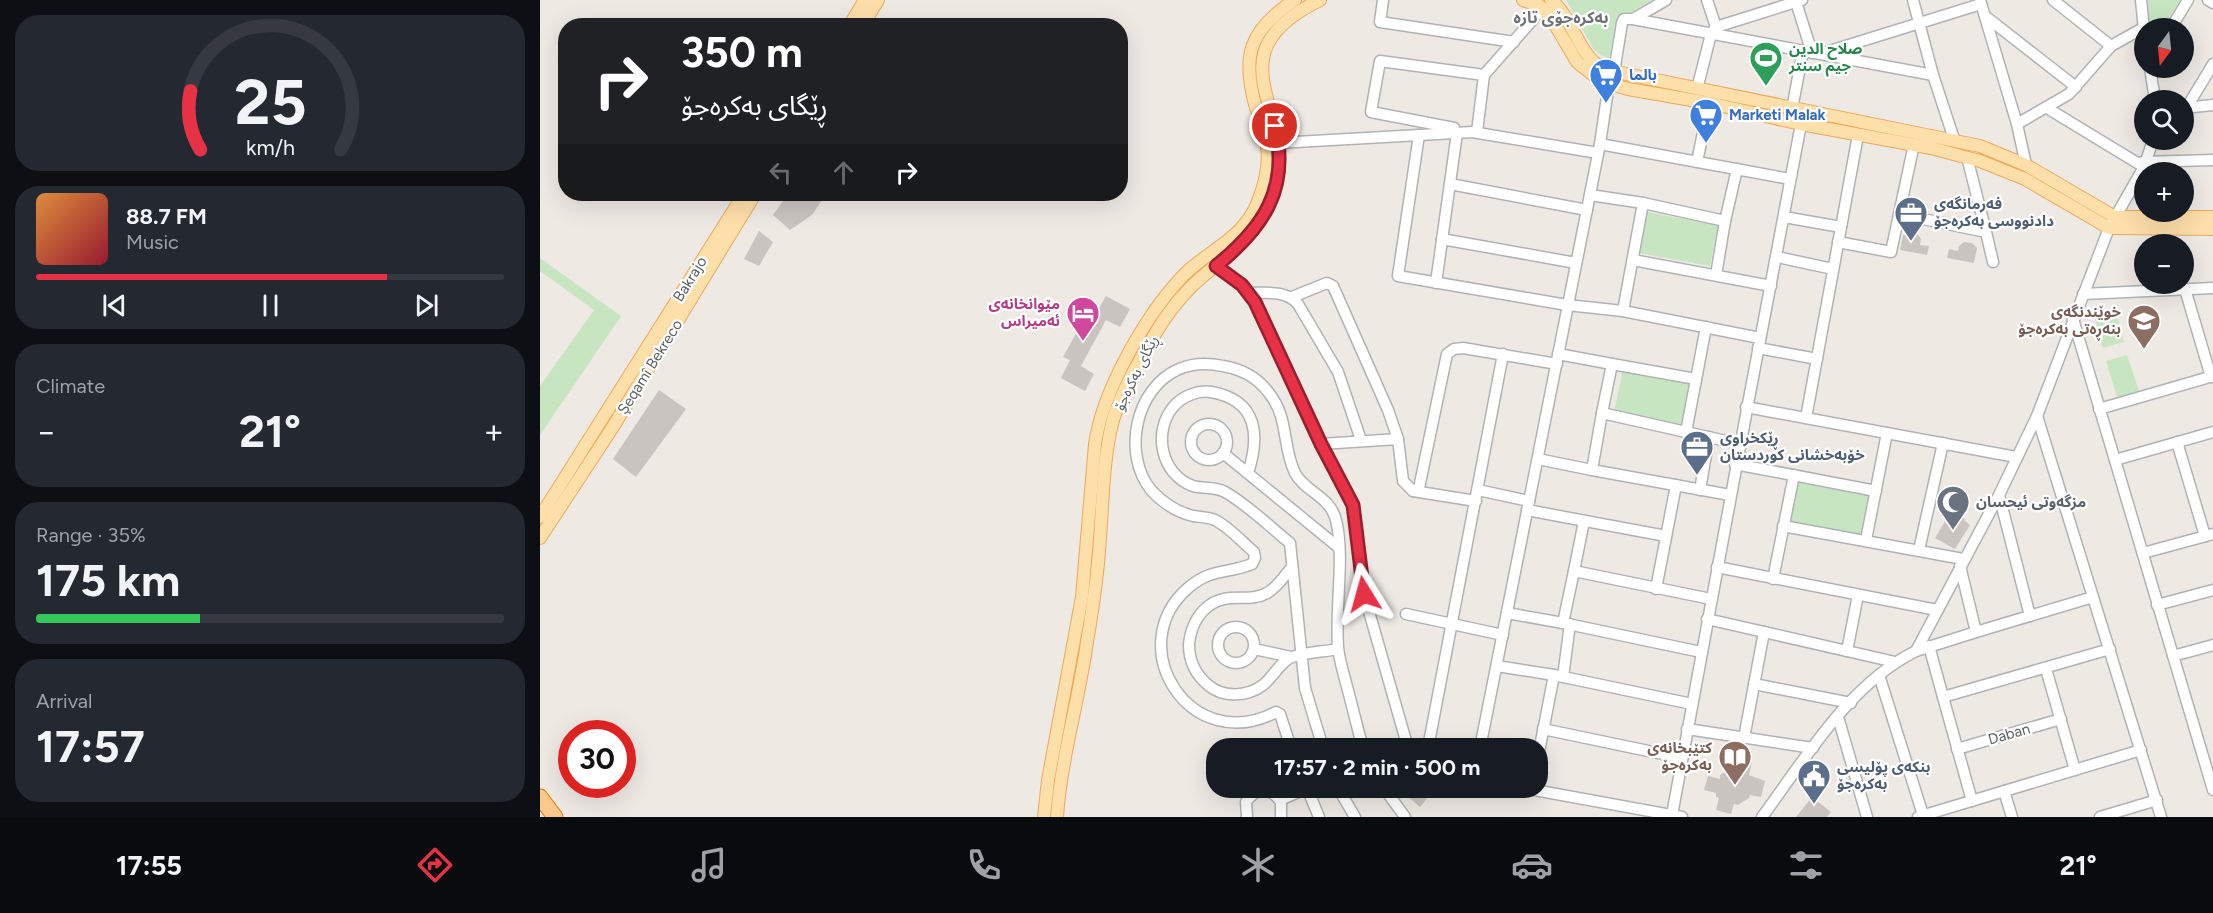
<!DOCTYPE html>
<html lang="en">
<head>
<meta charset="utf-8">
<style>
  body { margin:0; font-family:Figtree,"Noto Sans Arabic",sans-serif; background:#242831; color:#f1f3f6; height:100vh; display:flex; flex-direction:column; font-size:22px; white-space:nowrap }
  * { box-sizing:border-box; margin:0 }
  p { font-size:20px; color:#9ea1a6 }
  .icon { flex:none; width:33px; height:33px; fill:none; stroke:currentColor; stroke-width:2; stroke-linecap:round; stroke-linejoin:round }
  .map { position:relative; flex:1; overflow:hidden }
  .details { display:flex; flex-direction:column; gap:15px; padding:15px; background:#0d0f14; width:540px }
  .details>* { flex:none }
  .hud { position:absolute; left:18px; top:18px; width:570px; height:183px; border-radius:24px; box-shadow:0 6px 24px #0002; background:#202124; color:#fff; overflow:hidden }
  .needle { width:39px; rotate:195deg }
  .controls { position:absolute; left:1594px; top:18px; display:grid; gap:12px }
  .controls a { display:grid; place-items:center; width:60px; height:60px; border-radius:50%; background:#171b24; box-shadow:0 6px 24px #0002; font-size:30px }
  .speed { position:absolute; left:18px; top:720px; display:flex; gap:12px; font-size:30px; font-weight:700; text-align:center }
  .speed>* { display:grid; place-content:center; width:78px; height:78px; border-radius:50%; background:#171b24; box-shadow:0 6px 24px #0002; line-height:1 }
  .speed .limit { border:9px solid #d22; background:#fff; color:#111 }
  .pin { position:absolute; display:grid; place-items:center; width:51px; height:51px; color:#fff; margin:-26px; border:3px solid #fff; border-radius:50%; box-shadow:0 2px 6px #0007 }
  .me { position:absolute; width:66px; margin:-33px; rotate:352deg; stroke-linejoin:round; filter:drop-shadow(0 0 4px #0008) }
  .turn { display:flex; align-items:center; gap:21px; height:126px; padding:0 24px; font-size:27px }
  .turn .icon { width:78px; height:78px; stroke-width:2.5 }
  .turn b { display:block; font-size:42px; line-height:51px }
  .lanes { display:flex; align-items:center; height:57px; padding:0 24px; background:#0003; justify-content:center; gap:30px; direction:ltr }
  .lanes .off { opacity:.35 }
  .big { font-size:45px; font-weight:700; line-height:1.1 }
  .details .widget { flex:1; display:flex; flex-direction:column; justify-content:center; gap:9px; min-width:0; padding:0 21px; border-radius:24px; background:#242831 }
  .details .dial { align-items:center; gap:0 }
  .dial svg { height:156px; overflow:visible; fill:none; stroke:#363941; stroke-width:7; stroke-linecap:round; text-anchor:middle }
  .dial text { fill:#f1f3f6; stroke:none }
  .song { display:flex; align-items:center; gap:18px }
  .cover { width:72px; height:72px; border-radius:9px; background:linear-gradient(135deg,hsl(30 70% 55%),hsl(350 70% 35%)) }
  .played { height:6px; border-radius:3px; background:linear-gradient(90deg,#e63147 75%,#363941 75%) }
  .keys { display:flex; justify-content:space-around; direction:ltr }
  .heat { display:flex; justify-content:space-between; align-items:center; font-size:33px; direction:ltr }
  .charge { height:9px; border-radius:4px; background:linear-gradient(90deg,#34c759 35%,#363941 0) }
  .trip { position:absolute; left:666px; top:738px; width:342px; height:60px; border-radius:24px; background:#171b24; box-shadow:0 6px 24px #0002; font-weight:700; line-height:60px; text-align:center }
  .menu { display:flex; height:96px; justify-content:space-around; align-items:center; background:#090b0e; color:#9ea1a6 }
  .menu .icon { width:42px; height:42px }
  .menu .on { color:#e63147 }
  .menu b { font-size:27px; color:#f1f3f6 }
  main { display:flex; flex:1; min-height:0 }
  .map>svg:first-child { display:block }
</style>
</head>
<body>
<main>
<section class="details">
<div class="widget dial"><svg viewBox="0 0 100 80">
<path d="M14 69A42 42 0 1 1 86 69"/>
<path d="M14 69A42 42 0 0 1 9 39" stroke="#e63147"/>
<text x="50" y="56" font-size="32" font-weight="700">25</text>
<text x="50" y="72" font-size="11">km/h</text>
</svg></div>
<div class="widget">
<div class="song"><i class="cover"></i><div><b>88.7 FM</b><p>Music</p></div></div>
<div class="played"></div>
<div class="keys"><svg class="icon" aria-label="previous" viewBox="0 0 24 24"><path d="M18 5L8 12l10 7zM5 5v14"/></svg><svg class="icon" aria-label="pause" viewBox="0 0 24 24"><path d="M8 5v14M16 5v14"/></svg><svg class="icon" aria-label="next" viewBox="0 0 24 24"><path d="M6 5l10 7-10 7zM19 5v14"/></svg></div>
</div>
<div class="widget"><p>Climate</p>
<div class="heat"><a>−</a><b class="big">21°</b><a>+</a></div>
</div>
<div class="widget"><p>Range · 35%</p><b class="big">175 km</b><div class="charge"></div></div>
<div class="widget"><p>Arrival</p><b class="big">17:57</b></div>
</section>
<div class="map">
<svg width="1673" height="817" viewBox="0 0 1673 817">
  <rect width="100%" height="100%" fill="#eee9e3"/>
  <g fill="#c7e5c0">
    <path d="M 1026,0 L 1112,0 L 1076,20 L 1069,60 L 1054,50 Z"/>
    <path d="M 1606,0 L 1640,0 L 1622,28 L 1609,28 Z"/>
    <path d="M 1106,212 L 1178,225 L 1170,266 L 1099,253 Z"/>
    <path d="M 0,258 L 81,316 L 0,435 L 0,386 L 54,310 L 0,271 Z"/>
    <path d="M 1575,308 L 1584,342 L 1563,348 L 1554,314 Z"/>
    <path d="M 1587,355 L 1599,391 L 1577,397 L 1566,361 Z"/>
    <path d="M 1083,371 L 1152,384 L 1144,426 L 1074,412 Z"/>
    <path d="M 1257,479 L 1330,494 L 1321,537 L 1248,521 Z"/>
  </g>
  <g fill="#c9c4c0">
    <path d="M 248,194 L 286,194 L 272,215 L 250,230 L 233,215 Z"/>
    <path d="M 219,231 L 233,242 L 219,266 L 204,259 Z"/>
    <path d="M 1369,232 L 1377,233 L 1381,239 L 1380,245 L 1389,246 L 1387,255 L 1360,250 L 1363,235 Z"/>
    <path d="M 1424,242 L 1432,243 L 1437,248 L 1434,263 L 1407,258 L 1409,249 L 1418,251 L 1419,246 Z"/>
    <path d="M 566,296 L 590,309 L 580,327 L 566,320 L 541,366 L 554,374 L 545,391 L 521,378 L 530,360 L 523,357 L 549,310 L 556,314 Z"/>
    <path d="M 119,390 L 146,409 L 96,477 L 73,459 Z"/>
    <path d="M 1410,513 L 1416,517 L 1423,516 L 1425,521 L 1430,525 L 1415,549 L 1395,538 Z"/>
    <path d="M 1197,759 L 1212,762 L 1209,775 L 1225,781 L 1221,797 L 1210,795 L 1209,798 L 1198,805 L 1194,804 L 1191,814 L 1176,810 L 1179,798 L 1176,797 L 1176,793 L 1164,790 L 1168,776 L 1180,779 L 1180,775 L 1190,769 L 1194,770 Z"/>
    <path d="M 858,788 L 891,788 L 894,790 L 880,807 Z"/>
    <path d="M 1272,797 L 1291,812 L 1287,817 L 1256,817 Z"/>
  </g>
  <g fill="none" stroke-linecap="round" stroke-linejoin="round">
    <g stroke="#afb3b6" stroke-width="13">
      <g id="minor">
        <path d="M 843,0 L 840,22 L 974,42"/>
        <path d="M 1167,0 L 1176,27"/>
        <path d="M 1373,0 L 1393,75 L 1414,139"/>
        <path d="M 1440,0 L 1477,124 L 1486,165"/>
        <path d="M 1513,0 L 1571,46"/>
        <path d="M 1601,0 L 1605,40"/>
        <path d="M 1668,0 L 1673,3"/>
        <path d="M 1256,2 L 1272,53"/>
        <path d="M 1445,16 L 1536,87"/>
        <path d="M 1093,19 L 1126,0"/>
        <path d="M 1631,28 L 1648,0"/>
        <path d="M 1283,53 L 1441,4"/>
        <path d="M 1610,68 L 1615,100"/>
        <path d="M 1074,72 L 1082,23 L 1084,19 L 1093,19 L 1393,75"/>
        <path d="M 1157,89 L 1171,34 L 1176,27 L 1262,0"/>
        <path d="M 1647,107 L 1673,64"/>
        <path d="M 1507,108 L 1604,167"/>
        <path d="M 1644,108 L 1673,105"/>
        <path d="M 1252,109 L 1263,51"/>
        <path d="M 1477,124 L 1529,94 L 1571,46 L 1603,28"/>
        <path d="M 914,128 L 831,112 L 840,61 L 944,75"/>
        <path d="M 937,132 L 944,75 L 1003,8"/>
        <path d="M 879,135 L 858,276 L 1027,305 L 1083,311"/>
        <path d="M 738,143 L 932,132 L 1058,153"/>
        <path d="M 1060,144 L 1250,179"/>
        <path d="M 1157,162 L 1169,103"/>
        <path d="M 1602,162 L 1673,160"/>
        <path d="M 910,184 L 1047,210"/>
        <path d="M 1050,195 L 1103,203 L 1083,311 L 1220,338"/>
        <path d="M 1103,203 L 1185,221 L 1197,169"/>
        <path d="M 1359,214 L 1446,232 L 1427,157"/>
        <path d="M 1244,217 L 1301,227"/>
        <path d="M 1446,232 L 1453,262"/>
        <path d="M 902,239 L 1036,263"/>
        <path d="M 1298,242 L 1351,252 L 1374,144"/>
        <path d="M 1237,257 L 1293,269"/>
        <path d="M 1093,260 L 1231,286"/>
        <path d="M 676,266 L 702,285 L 715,302 L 781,444 L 813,505 L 824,594 L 868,748"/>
        <path d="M 1176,275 L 1185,221"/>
        <path d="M 896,283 L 917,133"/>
        <path d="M 1645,289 L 1671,377"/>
        <path d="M 709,293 C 727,293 746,290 758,304 L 798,372 L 821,440"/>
        <path d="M 1543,294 L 1673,288"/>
        <path d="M 752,297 L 787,283 L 793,286 L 848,410 L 858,439"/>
        <path d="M 1533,319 L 1673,790"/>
        <path d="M 1218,348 L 1277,359"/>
        <path d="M 1018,354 L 1072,364"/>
        <path d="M 1206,407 L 1476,457"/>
        <path d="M 1559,409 L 1673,376"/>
        <path d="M 1062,413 L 1072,364 L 1156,379"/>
        <path d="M 1497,416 L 1621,817"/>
        <path d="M 1266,418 L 1318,135"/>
        <circle cx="669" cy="442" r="18"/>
        <path d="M 1146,432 L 1166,327"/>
        <path d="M 1637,442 L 1665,536"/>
        <path d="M 781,444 L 858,439 L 863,481 L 873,491 L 879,488 L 907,354 L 914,349 L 923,348 L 1017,364"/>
        <path d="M 683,453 L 798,547"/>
        <path d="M 998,459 L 1052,470 L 1062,413 L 1199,444"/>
        <path d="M 1575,460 L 1673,432"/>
        <path d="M 1195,464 L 1336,491"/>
        <path d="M 1052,470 L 1190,495"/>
        <path d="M 708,473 C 720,436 718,400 671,392 C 658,390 643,396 634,406 C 612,431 621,475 653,486 C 663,489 675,486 685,492 C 708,505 729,526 750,543 L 765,688 L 783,748"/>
        <path d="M 938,490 L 989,501"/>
        <path d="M 1160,490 L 1169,437"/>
        <path d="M 873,491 L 936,501"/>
        <path d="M 1459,495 L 1490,616"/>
        <path d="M 987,510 L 1126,536"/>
        <path d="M 1243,526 L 1423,559"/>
        <path d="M 1326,540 L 1347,433"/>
        <path d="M 1379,550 L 1403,443"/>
        <path d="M 1603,553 L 1673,534"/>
        <path d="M 1420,566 L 1436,632 L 1553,597"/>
        <path d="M 752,567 C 745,575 737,588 727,593 C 707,604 687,590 666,608 C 656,617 650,631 649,645 C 649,661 655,674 668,685 C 683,698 707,697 723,685 C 733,677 741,661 752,657 C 766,652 783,652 798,649"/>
        <path d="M 1177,567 L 1397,610"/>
        <path d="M 1034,571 L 1044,521"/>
        <path d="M 1233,579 L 1254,475"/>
        <path d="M 1116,589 L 1136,485"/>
        <path d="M 1617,605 L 1673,590"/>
        <path d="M 967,613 L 1023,623 L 1034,571 L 1171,599"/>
        <path d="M 866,614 L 963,635"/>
        <path d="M 1167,619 L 1355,662"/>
        <path d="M 1023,623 L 1161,652"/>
        <circle cx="696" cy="645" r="18"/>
        <path d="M 1389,646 L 1403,697"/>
        <path d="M 714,649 L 751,657"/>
        <path d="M 1307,651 L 1318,595"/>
        <path d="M 1376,651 L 1436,632"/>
        <path d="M 1633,656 L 1673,645"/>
        <path d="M 957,666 L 1014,675"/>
        <path d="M 1506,669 L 1535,770"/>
        <path d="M 1339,675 L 1383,815"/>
        <path d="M 1023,677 L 1030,624"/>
        <path d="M 1214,684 L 1311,703"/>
        <path d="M 1298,717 L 1327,817"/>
        <path d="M 1003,729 L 1142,758"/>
        <path d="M 1147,729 L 1273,748"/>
        <path d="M 1204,738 L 1224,632"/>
        <path d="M 751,748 L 740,714 L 736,712 C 650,757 581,646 648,588 C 671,568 687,574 712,564 L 715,558 L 714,552 C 702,542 689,527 675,520 C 668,517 660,517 653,516 C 636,512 622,502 611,490 C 582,454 595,388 639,369 C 653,363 669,363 683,366 C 701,369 718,378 729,393 C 749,418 742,446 755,473 C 765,492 790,496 796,520 C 805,556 795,609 798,647 C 799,659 803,671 806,683 C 812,705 817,727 823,748"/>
        <path d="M 888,748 L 963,354"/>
        <path d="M 940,748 L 1060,144 L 1069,83"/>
        <path d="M 1417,749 L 1521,719"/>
        <path d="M 998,757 L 1014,675 L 1152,704"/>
        <path d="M 681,788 L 682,788"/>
        <path d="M 767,788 L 779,817"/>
        <path d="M 798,788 L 815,817"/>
        <path d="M 844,788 L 865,817"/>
        <path d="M 983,788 L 1142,817"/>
        <path d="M 1464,791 L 1472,817"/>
        <path d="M 740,800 L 768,788"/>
        <path d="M 1432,801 L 1403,697 L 1570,649"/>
        <path d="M 1132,815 C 1174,585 1217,354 1261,124"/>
        <path d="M 707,817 L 706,802 C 716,787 731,787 741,802 L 741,817"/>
        <path d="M 1222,817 C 1265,759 1309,684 1376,651 L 1459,495 L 1497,416 L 1569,228 L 1604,167 L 1613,140"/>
        <path d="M 1378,817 L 1601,750"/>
        <path d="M 1560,817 L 1617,800"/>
      </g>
    </g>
    <g stroke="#efa85b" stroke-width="14">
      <g id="major">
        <path d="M 983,0 L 998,5 L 1008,13 L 1037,62 L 1061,81 L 1088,89 L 1169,103 L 1261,124 L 1391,148 L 1440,161 L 1485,179 L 1569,228 L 1673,229"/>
        <path d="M 1011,0 C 1035,19 1037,58 1067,70 L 1440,146 L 1486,165 L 1575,217 L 1673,217"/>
        <path d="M 309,26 L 325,0"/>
        <path d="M 322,26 L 338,0"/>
        <path d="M 0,517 L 204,194"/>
        <path d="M 0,538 L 71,430 L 215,194"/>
        <path d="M 504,817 L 508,780 L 542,597 L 555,444 C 563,389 609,308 649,270 C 674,248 703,237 717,204 C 724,187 730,166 727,147 C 726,133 721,121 716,108 C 701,56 709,30 755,0"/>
        <path d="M 517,817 C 521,758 539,700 547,642 C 553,607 558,573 560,538 C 563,499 563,458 573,420 C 582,390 599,361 615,334 C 625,317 637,301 651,287 C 681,258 717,239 732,198 C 764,112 664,57 780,0"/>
      </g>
    </g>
    <g stroke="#ed7504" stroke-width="17">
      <path id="highway" d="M 0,797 L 15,817"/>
    </g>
    <use href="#minor" stroke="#fff" stroke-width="10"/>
    <use href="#major" stroke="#fddfa9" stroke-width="12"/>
    <use href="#highway" stroke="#fbc98d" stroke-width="15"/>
  </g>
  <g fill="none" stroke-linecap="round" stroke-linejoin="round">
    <g stroke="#96202e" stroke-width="15">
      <path id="route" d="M 735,126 C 750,189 723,228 676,266 L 702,285 L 715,302 L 781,444 L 813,505 L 824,594"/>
    </g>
    <use href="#route" stroke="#e63147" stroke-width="10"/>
  </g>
  <defs>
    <g id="stadium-pin" transform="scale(1.725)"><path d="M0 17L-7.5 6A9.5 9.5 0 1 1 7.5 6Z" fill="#2e9e5b" stroke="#fff"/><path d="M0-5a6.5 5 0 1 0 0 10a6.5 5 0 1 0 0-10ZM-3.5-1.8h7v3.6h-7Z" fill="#fff"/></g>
    <g id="supermarket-pin" transform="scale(1.725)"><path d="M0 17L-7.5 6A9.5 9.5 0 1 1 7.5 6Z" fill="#3f7fe0" stroke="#fff"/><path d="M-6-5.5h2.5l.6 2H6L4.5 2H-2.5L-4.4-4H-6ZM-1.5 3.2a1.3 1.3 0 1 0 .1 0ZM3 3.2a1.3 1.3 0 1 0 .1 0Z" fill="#fff"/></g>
    <g id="office-pin" transform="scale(1.725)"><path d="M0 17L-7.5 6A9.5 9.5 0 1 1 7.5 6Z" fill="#5c6f8a" stroke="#fff"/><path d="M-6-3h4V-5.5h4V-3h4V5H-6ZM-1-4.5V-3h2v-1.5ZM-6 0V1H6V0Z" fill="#fff"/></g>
    <g id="hotel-pin" transform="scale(1.725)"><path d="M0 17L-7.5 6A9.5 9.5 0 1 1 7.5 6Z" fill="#d1479c" stroke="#fff"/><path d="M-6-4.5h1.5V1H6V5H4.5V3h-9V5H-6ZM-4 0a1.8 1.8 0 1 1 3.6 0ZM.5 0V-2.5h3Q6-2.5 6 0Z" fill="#fff"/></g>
    <g id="school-pin" transform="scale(1.725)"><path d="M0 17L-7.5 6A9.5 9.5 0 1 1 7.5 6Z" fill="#8d6e63" stroke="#fff"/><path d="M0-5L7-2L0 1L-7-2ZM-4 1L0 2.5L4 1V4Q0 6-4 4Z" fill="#fff"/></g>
    <g id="mosque-pin" transform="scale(1.725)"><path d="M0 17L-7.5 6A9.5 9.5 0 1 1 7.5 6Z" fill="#6b7280" stroke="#fff"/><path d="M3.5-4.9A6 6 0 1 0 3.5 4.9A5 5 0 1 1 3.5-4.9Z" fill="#fff"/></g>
    <g id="library-pin" transform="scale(1.725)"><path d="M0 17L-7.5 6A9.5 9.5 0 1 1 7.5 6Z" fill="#8d6e63" stroke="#fff"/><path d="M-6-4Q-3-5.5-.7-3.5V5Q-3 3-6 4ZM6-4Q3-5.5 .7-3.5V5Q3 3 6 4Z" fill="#fff"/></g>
    <g id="civic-pin" transform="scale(1.725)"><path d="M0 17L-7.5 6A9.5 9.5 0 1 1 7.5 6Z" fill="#5c6f8a" stroke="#fff"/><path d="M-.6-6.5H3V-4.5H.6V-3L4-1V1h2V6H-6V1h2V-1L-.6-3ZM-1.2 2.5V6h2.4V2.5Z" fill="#fff"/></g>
  </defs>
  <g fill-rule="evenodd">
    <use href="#stadium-pin" x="1226" y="58"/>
    <use href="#supermarket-pin" x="1066" y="75"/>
    <use href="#supermarket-pin" x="1166" y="115"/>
    <use href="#office-pin" x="1371" y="213"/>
    <use href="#hotel-pin" x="543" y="313"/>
    <use href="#school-pin" x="1604" y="321"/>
    <use href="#office-pin" x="1157" y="447"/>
    <use href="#mosque-pin" x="1413" y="502"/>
    <use href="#library-pin" x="1195" y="757"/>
    <use href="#civic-pin" x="1274" y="776"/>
  </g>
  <g text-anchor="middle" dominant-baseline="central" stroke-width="4.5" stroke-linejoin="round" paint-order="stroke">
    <g font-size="15" font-weight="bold" fill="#27864d" stroke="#fff" text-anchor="start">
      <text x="1249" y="49">صلاح الدين<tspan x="1249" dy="17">جيم سنتر</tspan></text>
    </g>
    <g font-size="15" font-weight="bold" fill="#366cbe" stroke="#fff" text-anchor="start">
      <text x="1089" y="75">بالما</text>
      <text x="1189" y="115">Marketi Malak</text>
    </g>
    <g font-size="15" font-weight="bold" fill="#4e5e75" stroke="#fff" text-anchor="start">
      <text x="1394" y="204">فەرمانگەی<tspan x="1394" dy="17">دادنووسی بەکرەجۆ</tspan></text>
      <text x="1180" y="438">ڕێکخراوی<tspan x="1180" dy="17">خۆبەخشانی کوردستان</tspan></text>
      <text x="1297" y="767">بنکەی پۆلیسی<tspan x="1297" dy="17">بەکرەجۆ</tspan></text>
    </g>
    <g font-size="15" fill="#5b6164" stroke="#fff">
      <text transform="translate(150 279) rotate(-58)">Bakrajo</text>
      <text transform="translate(110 367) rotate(-58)">Şeqamî Bekreco</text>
      <text transform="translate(596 373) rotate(-64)">ڕێگای بەکرەجۆ</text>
      <text transform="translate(1469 734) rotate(-16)">Daban</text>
    </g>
    <g font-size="15" font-weight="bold" fill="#b23c85" stroke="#fff" text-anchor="end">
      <text x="520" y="304">مێوانخانەی<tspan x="520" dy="17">ئەمیراس</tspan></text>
    </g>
    <g font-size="15" font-weight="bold" fill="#785e54" stroke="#fff" text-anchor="end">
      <text x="1581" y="312">خوێندنگەی<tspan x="1581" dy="17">بنەڕەتی بەکرەجۆ</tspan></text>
      <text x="1172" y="748">کتێبخانەی<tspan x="1172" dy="17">بەکرەجۆ</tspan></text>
    </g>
    <g font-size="15" font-weight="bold" fill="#5b616d" stroke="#fff" text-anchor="start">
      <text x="1436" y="502">مزگەوتی ئیحسان</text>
    </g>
    <g font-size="16" font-weight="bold" fill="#6c7376" stroke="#fff">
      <text x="1021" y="17">بەکرەجۆی تازە</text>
    </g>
  </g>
</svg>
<div class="controls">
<a><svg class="needle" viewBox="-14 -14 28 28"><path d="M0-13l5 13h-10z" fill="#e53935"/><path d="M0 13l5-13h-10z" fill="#9ea1a6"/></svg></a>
<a><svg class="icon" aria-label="search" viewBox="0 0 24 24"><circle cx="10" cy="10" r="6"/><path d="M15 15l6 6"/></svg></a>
<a>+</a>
<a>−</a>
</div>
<div class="speed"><div class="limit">30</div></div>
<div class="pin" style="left:735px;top:126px;background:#d93025"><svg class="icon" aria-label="arrive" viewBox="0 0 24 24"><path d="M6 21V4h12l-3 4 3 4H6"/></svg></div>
<svg class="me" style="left:824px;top:594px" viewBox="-20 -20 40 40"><path d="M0-17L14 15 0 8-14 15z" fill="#e63147" stroke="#fff" stroke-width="4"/></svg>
<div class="trip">17:57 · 2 min · 500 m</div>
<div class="hud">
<div class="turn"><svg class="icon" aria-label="right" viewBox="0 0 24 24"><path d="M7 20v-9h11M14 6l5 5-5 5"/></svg><div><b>350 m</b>ڕێگای بەکرەجۆ</div></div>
<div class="lanes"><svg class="icon off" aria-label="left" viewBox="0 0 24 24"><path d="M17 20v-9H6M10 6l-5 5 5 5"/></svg><svg class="icon off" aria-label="ahead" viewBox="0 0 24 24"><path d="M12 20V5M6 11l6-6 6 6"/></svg><svg class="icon" aria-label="right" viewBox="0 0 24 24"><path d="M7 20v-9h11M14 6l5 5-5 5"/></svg></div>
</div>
</div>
</main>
<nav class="menu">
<b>17:55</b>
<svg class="icon on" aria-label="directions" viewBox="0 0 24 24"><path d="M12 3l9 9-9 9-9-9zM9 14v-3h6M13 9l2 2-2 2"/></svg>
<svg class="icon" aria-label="music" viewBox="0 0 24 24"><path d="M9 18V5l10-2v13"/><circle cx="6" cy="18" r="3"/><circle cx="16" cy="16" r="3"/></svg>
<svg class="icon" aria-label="phone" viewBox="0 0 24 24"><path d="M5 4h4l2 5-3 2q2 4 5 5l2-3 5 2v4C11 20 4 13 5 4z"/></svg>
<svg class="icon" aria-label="climate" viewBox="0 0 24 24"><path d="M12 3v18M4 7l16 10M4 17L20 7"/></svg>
<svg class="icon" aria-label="car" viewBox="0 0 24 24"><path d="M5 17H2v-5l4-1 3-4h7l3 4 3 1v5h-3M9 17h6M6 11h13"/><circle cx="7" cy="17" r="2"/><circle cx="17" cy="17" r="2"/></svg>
<svg class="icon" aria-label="filters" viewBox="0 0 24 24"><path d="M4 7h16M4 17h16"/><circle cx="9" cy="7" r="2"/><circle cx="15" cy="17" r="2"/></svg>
<b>21°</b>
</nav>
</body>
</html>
